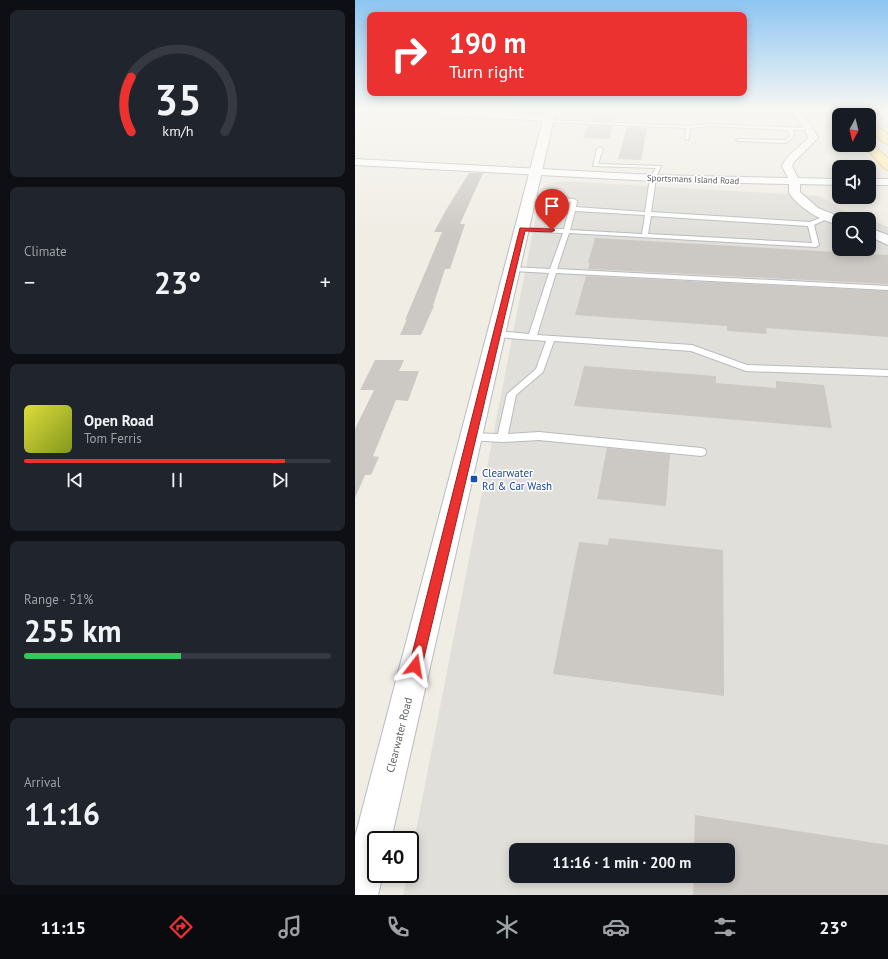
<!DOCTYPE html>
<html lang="en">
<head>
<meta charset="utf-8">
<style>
  body { margin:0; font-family:"PT Sans",sans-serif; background:#20242c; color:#f1f3f6; height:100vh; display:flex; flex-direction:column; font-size:15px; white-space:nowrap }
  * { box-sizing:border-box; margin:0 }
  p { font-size:13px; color:#9ea1a6 }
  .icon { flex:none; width:22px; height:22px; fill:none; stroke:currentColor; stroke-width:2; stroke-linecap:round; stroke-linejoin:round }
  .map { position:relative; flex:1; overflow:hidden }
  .drawer { display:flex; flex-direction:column; gap:10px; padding:10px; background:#0d0f14; width:355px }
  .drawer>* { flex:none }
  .guide { position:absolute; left:12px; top:12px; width:380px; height:84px; border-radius:8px; box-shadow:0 2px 10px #0003; background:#eb3230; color:#fff; overflow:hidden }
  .needle { width:26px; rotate:187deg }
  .fabs { position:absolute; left:477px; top:108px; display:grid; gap:8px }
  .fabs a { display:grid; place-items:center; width:44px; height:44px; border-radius:8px; background:#171b24; box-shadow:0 2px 10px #0003; font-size:20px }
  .speed { position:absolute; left:12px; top:831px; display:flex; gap:8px; font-size:20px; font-weight:700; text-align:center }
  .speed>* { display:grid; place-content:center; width:52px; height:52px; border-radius:50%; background:#171b24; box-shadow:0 2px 10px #0003; line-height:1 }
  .speed .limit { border:2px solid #111; border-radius:6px; background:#fff; color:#111 }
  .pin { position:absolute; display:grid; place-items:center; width:34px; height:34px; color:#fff; margin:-41px -17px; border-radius:50% 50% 50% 0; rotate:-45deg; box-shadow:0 0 4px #0007 }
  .pin .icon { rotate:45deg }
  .me { position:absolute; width:44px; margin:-22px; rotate:14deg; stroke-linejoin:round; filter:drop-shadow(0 0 3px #0008) }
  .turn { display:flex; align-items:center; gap:14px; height:84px; padding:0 16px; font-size:18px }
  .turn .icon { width:52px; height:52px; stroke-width:2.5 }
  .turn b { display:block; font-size:28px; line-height:34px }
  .big { font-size:30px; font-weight:700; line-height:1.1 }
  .drawer .widget { flex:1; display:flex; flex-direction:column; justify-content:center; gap:6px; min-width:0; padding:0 14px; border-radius:8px; background:#20242c }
  .drawer .dial { align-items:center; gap:0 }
  .dial svg { height:104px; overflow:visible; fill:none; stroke:#363941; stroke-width:7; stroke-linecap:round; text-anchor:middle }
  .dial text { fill:#f1f3f6; stroke:none }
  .song { display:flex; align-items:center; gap:12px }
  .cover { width:48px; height:48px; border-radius:6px; background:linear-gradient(135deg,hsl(60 70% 55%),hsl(70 70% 35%)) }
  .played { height:4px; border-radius:2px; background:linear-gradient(90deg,#eb3230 85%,#363941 85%) }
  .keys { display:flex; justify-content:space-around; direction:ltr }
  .heat { display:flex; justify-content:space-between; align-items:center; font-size:22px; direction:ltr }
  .charge { height:6px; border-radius:3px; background:linear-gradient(90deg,#34c759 51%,#363941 0) }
  .trip { position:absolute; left:154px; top:843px; width:226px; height:40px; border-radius:8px; background:#171b24; box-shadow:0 2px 10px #0003; font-weight:700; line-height:40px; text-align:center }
  .dock { display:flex; height:64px; justify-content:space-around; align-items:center; background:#090b0e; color:#9ea1a6 }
  .dock .icon { width:28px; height:28px }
  .dock .active { color:#eb3230 }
  .dock b { font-size:18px; color:#f1f3f6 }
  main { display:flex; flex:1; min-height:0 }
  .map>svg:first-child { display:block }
</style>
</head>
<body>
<main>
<section class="drawer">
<div class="widget dial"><svg viewBox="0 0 100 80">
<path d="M14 69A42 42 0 1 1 86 69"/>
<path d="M14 69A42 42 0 0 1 14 27" stroke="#eb3230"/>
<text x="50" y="56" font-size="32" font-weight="700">35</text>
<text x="50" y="72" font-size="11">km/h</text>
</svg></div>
<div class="widget"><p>Climate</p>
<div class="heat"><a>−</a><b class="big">23°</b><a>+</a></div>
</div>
<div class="widget">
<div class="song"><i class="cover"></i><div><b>Open Road</b><p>Tom Ferris</p></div></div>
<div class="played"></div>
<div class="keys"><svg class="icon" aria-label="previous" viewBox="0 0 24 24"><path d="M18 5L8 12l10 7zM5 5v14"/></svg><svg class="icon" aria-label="pause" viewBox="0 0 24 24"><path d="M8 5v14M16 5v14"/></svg><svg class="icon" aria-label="next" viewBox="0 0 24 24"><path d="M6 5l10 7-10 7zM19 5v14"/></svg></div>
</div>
<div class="widget"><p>Range · 51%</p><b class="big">255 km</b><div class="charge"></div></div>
<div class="widget"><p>Arrival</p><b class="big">11:16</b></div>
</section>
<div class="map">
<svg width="533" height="895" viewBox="0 0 533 895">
  <rect width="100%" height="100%" fill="#f0ede5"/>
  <path fill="#e1dfda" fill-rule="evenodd" d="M 205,181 L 465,196 L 489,211 L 513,219 L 484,219 L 484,249 L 514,249 L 514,219 L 533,227 L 533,895 L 48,895 L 53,874 L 55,874 L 55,861 L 186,190 L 190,185 ZM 161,850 L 373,850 L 373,876 L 161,876 Z"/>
  <g fill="#ccc9c5">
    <path d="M 241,109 L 263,109 L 260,121 L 236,120 Z"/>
    <path d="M 234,125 L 258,126 L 254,139 L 228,138 Z"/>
    <path d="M 272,127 L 292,128 L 286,160 L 263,159 Z"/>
    <path d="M 114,173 L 128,173 L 105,224 L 110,224 L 95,269 L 90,269 L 78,306 L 79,306 L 66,335 L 45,335 L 52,319 L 50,320 L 87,232 L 79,232 L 91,210 Z"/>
    <path d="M 240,238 L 533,255 L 533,284 L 233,269 L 235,263 L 233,263 Z"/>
    <path d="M 231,276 L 533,291 L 533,337 L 411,328 L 412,334 L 372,331 L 372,326 L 220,315 Z"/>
    <path d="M 20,360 L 49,360 L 44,371 L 64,371 L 53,401 L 41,400 L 18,456 L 24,457 L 16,475 L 10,475 L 0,498 L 0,429 L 19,390 L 5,390 Z"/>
    <path d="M 229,366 L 361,376 L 361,383 L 421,388 L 421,381 L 469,385 L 477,428 L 219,406 Z"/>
    <path d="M 252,448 L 315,454 L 311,506 L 242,499 Z"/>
    <path d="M 254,538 L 368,550 L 369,696 L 198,674 L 224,542 L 253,545 Z"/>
    <path d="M 340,815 L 533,845 L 533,895 L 338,895 L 339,876 L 373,876 L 373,850 L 339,850 Z"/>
  </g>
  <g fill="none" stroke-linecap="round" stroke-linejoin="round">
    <g stroke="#b8bbbf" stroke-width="2">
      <g id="service">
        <path d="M 193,120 L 333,126 L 354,124 L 454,128 L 456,129 L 454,130 L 438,130 L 439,136 L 431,143 L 383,141 L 381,140 L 383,139 L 430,140 L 435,136 L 433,130 L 354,126 L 335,128 L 334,139 L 332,140 L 330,139 L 331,128 L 191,122 Z"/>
        <path d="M 245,147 L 248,149 L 243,164 L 306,166 L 301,178 L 296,212 L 455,222 L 473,215 L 476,217 L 459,225 L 464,245 L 461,247 L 214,233 L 202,269 L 533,286 L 533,290 L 201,273 L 182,335 L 337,345 L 392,365 L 533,370 L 533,376 L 391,371 L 336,351 L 199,341 L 188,372 L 161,395 L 153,434 L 184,432 L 346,448 L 350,449 L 351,452 L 350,455 L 346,456 L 184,440 L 147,442 L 113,440 L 111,437 L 113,434 L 116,433 L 143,434 L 152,394 L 181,369 L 191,341 L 141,337 L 137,334 L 141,331 L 174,334 L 194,273 L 158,271 L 154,269 L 158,267 L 195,269 L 208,233 L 167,231 L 165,230 L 165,228 L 209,229 L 216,202 L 175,199 L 172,197 L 173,196 L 219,199 L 222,201 L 221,207 L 290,212 L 295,178 L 301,168 L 238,166 L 242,149 ZM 220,211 L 290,215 L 287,234 L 215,230 ZM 296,216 L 453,226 L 457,243 L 293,234 Z"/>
      </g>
    </g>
    <g stroke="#b8bbbf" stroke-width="2">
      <g id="minor">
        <path d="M 4,109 L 64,109 L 194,115 L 198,118 L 194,121 L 8,111 Z"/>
        <path d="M 434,109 L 443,109 L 458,128 L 463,138 L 439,162 L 437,166 L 443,178 L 484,179 L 484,185 L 445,184 L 445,192 L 463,208 L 488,218 L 484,219 L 484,225 C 465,220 445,209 434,193 L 434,184 L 298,181 L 0,165 L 0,159 L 298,175 L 433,178 L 427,166 C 433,153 444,148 453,138 L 451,130 Z"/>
        <path d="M 525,109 L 533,109 L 533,115 Z"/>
        <rect x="514" y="179" width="19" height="6"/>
        <path d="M 514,228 L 533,235 L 533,245 L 514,236 Z"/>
      </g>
    </g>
    <g stroke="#b8bbbf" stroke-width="2">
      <path id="tertiary" d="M 191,109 L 201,109 L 36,840 L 21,840 L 21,874 L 28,874 L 23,895 L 0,895 L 0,837 Z"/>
    </g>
    <g stroke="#f3be5b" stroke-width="2">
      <g id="primary">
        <path d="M 474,109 L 484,109 L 489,115 L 484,115 L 484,118 L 481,117 Z"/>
        <path d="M 495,109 L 506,109 L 511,115 L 500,115 Z"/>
        <path d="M 514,120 L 518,121 L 533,135 L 533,144 L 529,143 L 514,129 Z"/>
        <path d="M 514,142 L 517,143 L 533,159 L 533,170 L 529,168 L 508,145 L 514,145 Z"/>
      </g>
    </g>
    <use href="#service" fill="#fff" fill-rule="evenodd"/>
    <use href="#minor" fill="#fff" fill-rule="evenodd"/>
    <use href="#tertiary" fill="#fff" fill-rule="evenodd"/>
    <use href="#primary" fill="#ffecab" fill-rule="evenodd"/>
  </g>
  <linearGradient id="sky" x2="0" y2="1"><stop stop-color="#8dc5f1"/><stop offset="0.47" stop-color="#f8f7f3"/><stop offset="1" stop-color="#f8f7f3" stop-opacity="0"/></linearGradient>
  <rect width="533" height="234" fill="url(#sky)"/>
  <path fill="#eb3230" stroke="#99201f" d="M 165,228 L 197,229 L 200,230 L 197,232 L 170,231 L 67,666 L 65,671 L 60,672 L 56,671 L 54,666 Z"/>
  <rect fill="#1a4fb4" stroke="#fff" stroke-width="1.5" x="115" y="475" width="8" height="8" rx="2"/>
  <g text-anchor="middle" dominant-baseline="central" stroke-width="3" stroke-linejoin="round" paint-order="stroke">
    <g font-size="9" fill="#5d6266" stroke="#fff">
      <text transform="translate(338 179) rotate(2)">Sportsmans Island Road</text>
    </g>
    <g font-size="11" fill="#164399" stroke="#fff" text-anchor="start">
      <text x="127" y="473">Clearwater<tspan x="127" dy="13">Rd &amp; Car Wash</tspan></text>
    </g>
    <g font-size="11" fill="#5d6266" stroke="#fff">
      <text transform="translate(44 735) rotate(-76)">Clearwater Road</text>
    </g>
  </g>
</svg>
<div class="fabs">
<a><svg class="needle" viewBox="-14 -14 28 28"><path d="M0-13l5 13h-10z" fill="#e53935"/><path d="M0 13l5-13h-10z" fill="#9ea1a6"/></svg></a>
<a><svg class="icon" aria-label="sound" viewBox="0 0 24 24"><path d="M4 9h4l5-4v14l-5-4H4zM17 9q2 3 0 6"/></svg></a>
<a><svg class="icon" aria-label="search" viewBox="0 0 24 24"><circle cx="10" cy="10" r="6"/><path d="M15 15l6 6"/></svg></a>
</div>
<div class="speed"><div class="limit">40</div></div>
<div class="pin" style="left:197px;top:230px;background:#d93025"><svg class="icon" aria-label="arrive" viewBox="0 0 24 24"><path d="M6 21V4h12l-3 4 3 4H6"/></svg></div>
<svg class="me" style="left:60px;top:666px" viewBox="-20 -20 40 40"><path d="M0-17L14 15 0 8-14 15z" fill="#eb3230" stroke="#fff" stroke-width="4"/></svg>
<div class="trip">11:16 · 1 min · 200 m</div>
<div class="guide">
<div class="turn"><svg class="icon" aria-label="right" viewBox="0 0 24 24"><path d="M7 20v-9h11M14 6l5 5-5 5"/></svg><div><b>190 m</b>Turn right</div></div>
</div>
</div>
</main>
<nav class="dock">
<b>11:15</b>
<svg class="icon active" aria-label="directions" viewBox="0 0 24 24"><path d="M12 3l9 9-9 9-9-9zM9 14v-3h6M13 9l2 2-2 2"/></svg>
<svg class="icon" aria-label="music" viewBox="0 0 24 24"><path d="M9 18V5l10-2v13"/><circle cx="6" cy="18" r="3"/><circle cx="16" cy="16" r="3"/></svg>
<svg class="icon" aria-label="phone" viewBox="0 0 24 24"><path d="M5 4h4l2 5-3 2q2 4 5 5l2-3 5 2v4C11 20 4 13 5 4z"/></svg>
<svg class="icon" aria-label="climate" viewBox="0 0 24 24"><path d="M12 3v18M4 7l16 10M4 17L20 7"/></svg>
<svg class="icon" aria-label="car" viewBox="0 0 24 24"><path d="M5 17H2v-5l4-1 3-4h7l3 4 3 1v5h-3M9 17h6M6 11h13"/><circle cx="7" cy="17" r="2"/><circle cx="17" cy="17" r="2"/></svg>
<svg class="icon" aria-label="filters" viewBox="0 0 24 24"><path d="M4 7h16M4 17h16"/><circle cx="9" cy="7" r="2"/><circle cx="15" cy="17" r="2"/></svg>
<b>23°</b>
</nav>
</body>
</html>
